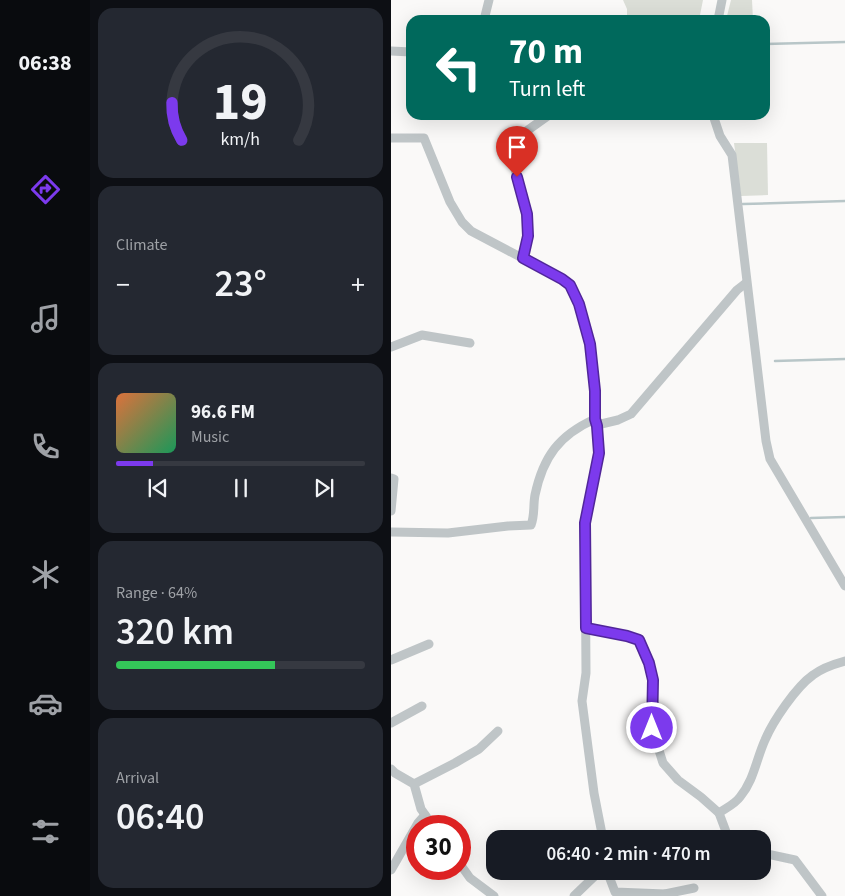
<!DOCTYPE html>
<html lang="en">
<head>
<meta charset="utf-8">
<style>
  body { margin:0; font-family:"Source Sans 3",sans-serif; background:#242831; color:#f1f3f6; height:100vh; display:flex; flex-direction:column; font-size:19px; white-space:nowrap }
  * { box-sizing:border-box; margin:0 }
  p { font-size:16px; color:#9ea1a6 }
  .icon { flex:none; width:28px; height:28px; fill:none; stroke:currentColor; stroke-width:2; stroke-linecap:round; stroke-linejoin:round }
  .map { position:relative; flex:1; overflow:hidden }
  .side { display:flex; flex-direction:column; gap:8px; padding:8px; background:#0d0f14; width:301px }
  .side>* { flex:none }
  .top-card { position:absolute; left:15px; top:15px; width:364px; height:105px; border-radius:15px; box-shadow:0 5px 20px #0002; background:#00695c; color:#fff; overflow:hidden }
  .speed { position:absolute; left:15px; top:815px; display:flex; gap:10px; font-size:25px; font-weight:700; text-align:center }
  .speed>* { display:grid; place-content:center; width:65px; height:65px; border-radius:50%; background:#171b24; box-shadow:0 5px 20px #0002; line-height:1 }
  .speed .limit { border:8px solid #d22; background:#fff; color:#111 }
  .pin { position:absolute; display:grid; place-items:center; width:42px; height:42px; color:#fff; margin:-51px -21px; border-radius:50% 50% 50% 0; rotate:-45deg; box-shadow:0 0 5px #0007 }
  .pin .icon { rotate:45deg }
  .me { position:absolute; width:55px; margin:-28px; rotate:0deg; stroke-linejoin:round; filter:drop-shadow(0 0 4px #0008) }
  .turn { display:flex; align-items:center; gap:18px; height:105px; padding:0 20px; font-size:22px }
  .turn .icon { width:65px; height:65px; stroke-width:2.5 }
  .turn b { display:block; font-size:35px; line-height:42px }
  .big { font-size:38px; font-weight:600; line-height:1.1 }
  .side .tile { flex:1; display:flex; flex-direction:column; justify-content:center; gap:8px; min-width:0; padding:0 18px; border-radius:15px; background:#242831 }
  .side .dial { align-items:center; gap:0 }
  .dial svg { height:130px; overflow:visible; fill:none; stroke:#363941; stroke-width:7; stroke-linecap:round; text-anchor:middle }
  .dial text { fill:#f1f3f6; stroke:none }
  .song { display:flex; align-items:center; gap:15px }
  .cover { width:60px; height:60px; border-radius:8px; background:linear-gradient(135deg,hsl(20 70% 55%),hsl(150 70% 35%)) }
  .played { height:5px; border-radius:2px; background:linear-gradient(90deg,#7c3aed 15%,#363941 15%) }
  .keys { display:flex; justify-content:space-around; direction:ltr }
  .heat { display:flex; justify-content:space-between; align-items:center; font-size:28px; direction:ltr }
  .charge { height:8px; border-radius:4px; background:linear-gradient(90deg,#34c759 64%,#363941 0) }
  .trip { position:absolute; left:95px; top:830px; width:285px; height:50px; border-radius:15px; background:#171b24; box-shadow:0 5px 20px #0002; font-weight:600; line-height:50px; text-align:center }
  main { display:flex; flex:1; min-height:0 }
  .tabs { display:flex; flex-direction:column; width:90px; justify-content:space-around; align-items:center; background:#090b0e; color:#9ea1a6 }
  .tabs .icon { width:35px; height:35px }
  .tabs .current { color:#7c3aed }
  .tabs b { font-size:22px; color:#f1f3f6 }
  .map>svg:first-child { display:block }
</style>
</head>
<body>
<main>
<nav class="tabs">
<b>06:38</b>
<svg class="icon current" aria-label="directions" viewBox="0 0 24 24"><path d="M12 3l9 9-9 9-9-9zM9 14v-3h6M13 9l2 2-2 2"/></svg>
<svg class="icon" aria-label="music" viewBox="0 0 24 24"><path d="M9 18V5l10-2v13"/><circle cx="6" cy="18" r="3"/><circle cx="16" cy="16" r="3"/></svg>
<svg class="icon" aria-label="phone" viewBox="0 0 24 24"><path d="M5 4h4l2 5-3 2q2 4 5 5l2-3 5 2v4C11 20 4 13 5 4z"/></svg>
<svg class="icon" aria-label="climate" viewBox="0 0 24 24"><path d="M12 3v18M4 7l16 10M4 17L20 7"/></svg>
<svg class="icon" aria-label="car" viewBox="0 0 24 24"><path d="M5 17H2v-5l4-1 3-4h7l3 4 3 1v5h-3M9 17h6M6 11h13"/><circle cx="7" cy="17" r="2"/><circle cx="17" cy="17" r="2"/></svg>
<svg class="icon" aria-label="filters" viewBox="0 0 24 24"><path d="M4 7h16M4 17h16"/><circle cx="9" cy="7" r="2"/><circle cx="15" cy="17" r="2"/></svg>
</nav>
<section class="side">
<div class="tile dial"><svg viewBox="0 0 100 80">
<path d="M14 69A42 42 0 1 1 86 69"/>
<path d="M14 69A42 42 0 0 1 8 46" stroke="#7c3aed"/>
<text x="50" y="56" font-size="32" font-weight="700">19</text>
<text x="50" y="72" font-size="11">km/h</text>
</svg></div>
<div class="tile"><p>Climate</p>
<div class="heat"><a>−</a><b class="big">23°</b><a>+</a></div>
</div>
<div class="tile">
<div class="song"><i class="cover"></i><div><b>96.6 FM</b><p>Music</p></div></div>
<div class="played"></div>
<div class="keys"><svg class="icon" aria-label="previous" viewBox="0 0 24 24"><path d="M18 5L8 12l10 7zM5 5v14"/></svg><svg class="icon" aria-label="pause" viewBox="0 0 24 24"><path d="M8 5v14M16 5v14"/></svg><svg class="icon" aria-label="next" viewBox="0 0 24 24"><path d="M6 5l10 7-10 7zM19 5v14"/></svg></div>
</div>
<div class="tile"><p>Range · 64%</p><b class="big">320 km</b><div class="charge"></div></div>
<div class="tile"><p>Arrival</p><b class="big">06:40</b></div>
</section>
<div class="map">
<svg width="454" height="896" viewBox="0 0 454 896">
  <rect width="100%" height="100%" fill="#faf9f8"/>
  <g fill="#dbded7">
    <path d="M 232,0 L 312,0 L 308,20 L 236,20 L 236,9 Z"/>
    <path d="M 340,0 L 361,0 L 362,20 L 335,20 Z"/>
    <path d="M 343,143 L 376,143 L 377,195 L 350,196 Z"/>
  </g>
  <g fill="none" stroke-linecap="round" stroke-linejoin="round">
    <g stroke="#b8c6c8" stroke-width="2.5">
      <path d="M 374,44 L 454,42"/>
      <path d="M 352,204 L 454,201"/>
      <path d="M 384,361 L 454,359"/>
      <path d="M 420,518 L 454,517"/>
    </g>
    <g stroke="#bfc5c7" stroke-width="9">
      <path d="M 93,20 L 98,0"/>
      <path d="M 327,20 L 331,0"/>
      <path d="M 0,51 L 20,52"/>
      <path d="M 322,115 L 329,136 L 341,155 L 375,441 L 379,459 L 454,586"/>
      <path d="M 0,138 L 33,138 L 59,202 L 71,222 L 80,231 L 171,279 L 179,285 L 188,304 L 199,344 L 204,391 L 204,419 L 206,425 L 208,453 L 194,523 L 195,673 L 191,701 L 203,793 L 212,839"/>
      <path d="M 132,258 L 137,236 L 136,214 L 121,158 L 137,130 L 158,115"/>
      <path d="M 0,347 L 31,335 L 79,343"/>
      <path d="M 206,425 L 227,420 L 240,414 L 346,290 L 355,283"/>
      <path d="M 0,478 L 3,479 L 0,511"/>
      <path d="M 0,532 L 57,533 L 117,526 L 140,525 C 144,515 142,505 144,495 C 152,457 168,435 204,419"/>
      <path d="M 195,628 L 236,636 L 248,640 L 258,663 L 262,680 L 261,728 L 272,763 L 287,780 L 310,797 L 328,813"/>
      <path d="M 0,660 L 38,644"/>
      <path d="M 0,723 L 31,706"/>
      <path d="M 0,769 L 4,773 L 23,784 L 30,809 L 42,826"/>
      <path d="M 23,784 L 64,763 L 88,749 L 107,731"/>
      <path d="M 337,837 L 328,813 C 335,808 344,804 349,797 C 363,780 365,760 374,740 C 382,721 405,687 422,675 C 431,668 443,664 454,661"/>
      <path d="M 371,853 L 404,860 L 431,896"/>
      <path d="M 69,864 L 79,878 L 103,896"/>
      <path d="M 0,870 L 27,823 L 34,815"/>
      <path d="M 216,871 L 224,892 L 274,894 L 274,896"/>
      <path d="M 274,894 L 303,888"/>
      <path d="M 183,896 L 209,871"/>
    </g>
  </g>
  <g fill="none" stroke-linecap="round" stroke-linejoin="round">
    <g stroke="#51269a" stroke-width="12">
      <path id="route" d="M 126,177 L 136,214 L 137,236 L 132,258 L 171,279 L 179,285 L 188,304 L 199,344 L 204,391 L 204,419 L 206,426 L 208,453 L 194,523 L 195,628 L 236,636 L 248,640 L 258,663 L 262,680 L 261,728"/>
    </g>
    <use href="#route" stroke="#7c3aed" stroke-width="9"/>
  </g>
</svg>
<div class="speed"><div class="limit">30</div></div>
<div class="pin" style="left:126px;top:177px;background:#d93025"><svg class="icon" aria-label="arrive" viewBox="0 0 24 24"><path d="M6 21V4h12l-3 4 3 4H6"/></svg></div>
<svg class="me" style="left:261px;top:728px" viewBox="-20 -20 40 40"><circle r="17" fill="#7c3aed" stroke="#fff" stroke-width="3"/><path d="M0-11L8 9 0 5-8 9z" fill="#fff"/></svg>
<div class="trip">06:40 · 2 min · 470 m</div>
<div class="top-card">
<div class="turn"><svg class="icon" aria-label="left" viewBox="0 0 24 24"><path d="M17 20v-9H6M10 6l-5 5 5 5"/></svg><div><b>70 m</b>Turn left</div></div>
</div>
</div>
</main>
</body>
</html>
